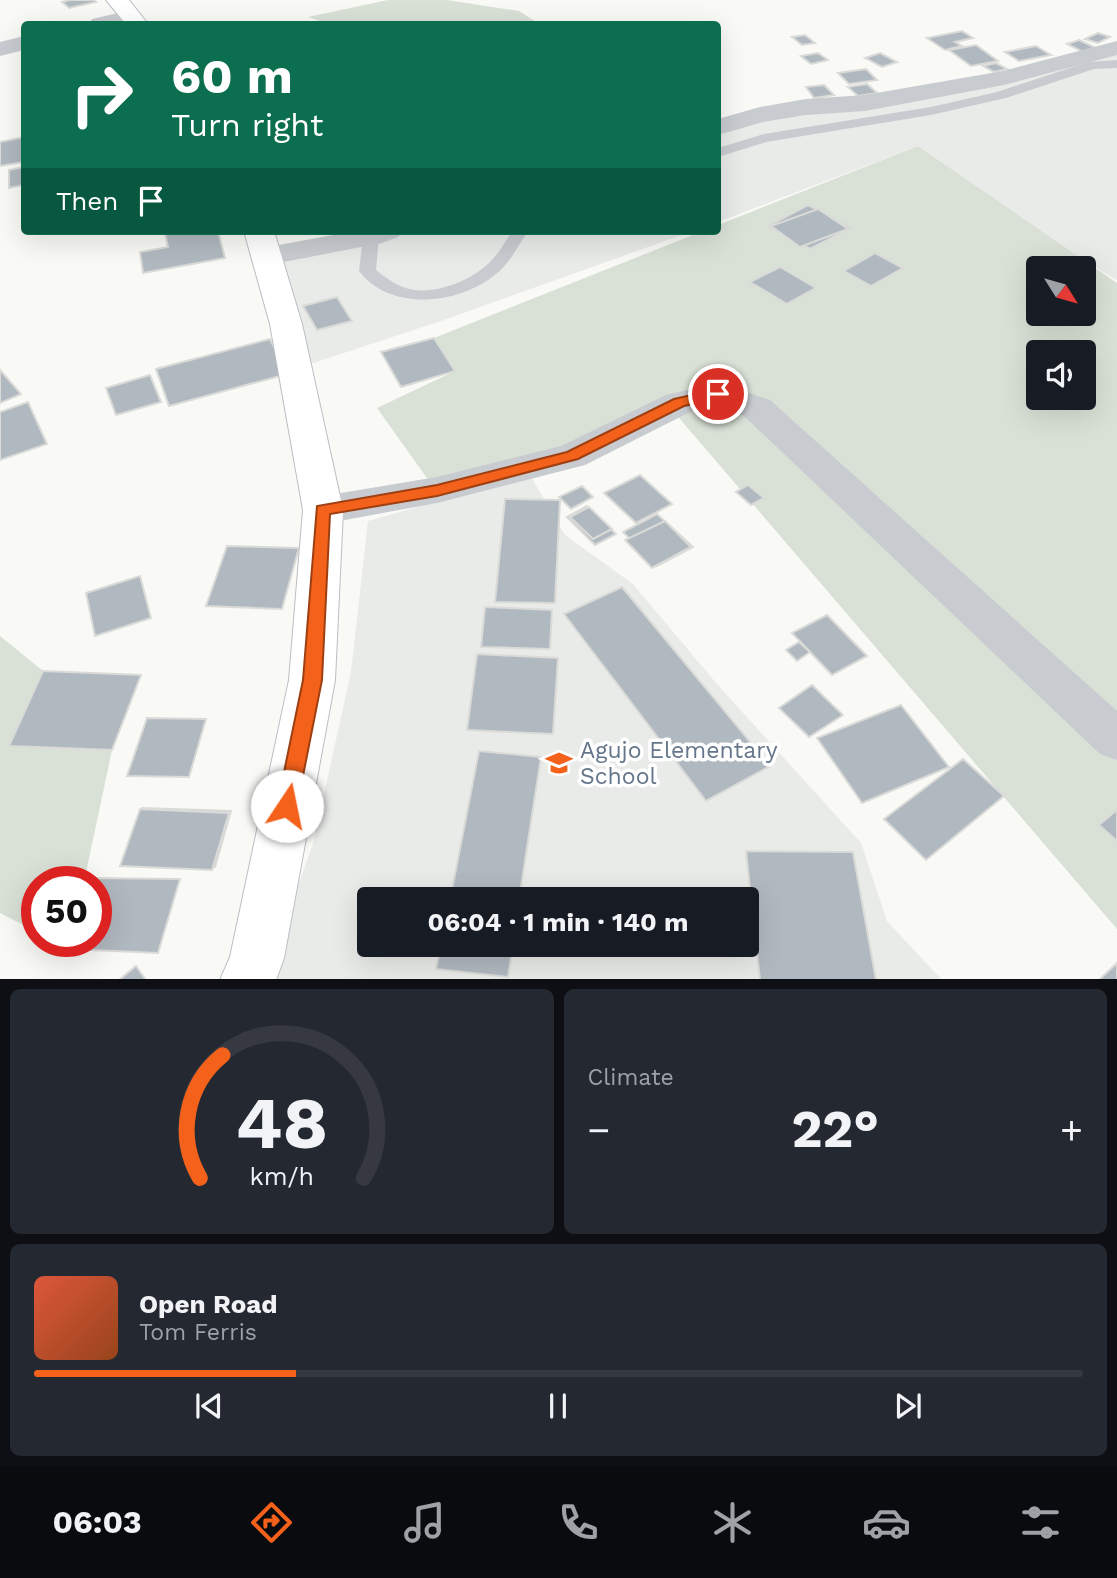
<!DOCTYPE html>
<html lang="en">
<head>
<meta charset="utf-8">
<style>
  body { margin:0; font-family:"Work Sans",sans-serif; background:#242831; color:#f1f3f6; height:100vh; display:flex; flex-direction:column; font-size:26px; white-space:nowrap }
  * { box-sizing:border-box; margin:0 }
  p { font-size:23px; color:#9ea1a6 }
  .icon { flex:none; width:38px; height:38px; fill:none; stroke:currentColor; stroke-width:2; stroke-linecap:round; stroke-linejoin:round }
  .map { position:relative; height:979px; overflow:hidden }
  .side { display:flex; flex-direction:column; gap:10px; padding:10px; background:#0d0f14; flex:1 }
  .side>* { flex:none }
  .hud { position:absolute; left:21px; top:21px; width:700px; height:214px; border-radius:7px; box-shadow:0 7px 28px #0002; background:#0b6e4f; color:#fff; overflow:hidden }
  .needle { width:46px; rotate:127deg }
  .buttons { position:absolute; left:1026px; top:256px; display:grid; gap:14px }
  .buttons a { display:grid; place-items:center; width:70px; height:70px; border-radius:7px; background:#171b24; box-shadow:0 7px 28px #0002; font-size:35px }
  .speed { position:absolute; left:21px; top:866px; display:flex; gap:14px; font-size:35px; font-weight:700; text-align:center }
  .speed>* { display:grid; place-content:center; width:91px; height:91px; border-radius:50%; background:#171b24; box-shadow:0 7px 28px #0002; line-height:1 }
  .speed .limit { border:10px solid #d22; background:#fff; color:#111 }
  .pin { position:absolute; display:grid; place-items:center; width:60px; height:60px; color:#fff; margin:-30px; border:4px solid #fff; border-radius:50%; box-shadow:0 2px 7px #0007 }
  .me { position:absolute; width:77px; margin:-38px; rotate:11deg; stroke-linejoin:round; filter:drop-shadow(0 0 5px #0008) }
  .turn { display:flex; align-items:center; gap:24px; height:147px; padding:0 35px; font-size:32px }
  .turn .icon { width:91px; height:91px; stroke-width:2.5 }
  .turn b { display:block; font-size:49px; line-height:60px }
  .then { display:flex; align-items:center; height:66px; padding:0 35px; background:#0003; gap:14px; font-size:26px }
  .big { font-size:52px; font-weight:700; line-height:1.1 }
  .side .widget { flex:1; display:flex; flex-direction:column; justify-content:center; gap:10px; min-width:0; padding:0 24px; border-radius:10px; background:#242831 }
  .side .dial { align-items:center; gap:0 }
  .dial svg { height:182px; overflow:visible; fill:none; stroke:#363941; stroke-width:7; stroke-linecap:round; text-anchor:middle }
  .dial text { fill:#f1f3f6; stroke:none }
  .song { display:flex; align-items:center; gap:21px }
  .cover { width:84px; height:84px; border-radius:10px; background:linear-gradient(135deg,hsl(10 70% 55%),hsl(20 70% 35%)) }
  .played { height:7px; border-radius:4px; background:linear-gradient(90deg,#f3611b 25%,#363941 25%) }
  .keys { display:flex; justify-content:space-around; direction:ltr }
  .heat { display:flex; justify-content:space-between; align-items:center; font-size:38px; direction:ltr }
  .side .tiles { flex:1; display:grid; gap:10px; grid-template-columns:1fr 1fr }
  .widget:last-child { grid-column:span 2 }
  .trip { position:absolute; left:357px; top:887px; width:402px; height:70px; border-radius:7px; background:#171b24; box-shadow:0 7px 28px #0002; font-weight:700; line-height:70px; text-align:center }
  .tabs { display:flex; height:112px; justify-content:space-around; align-items:center; background:#090b0e; color:#9ea1a6 }
  .tabs .icon { width:49px; height:49px }
  .tabs .selected { color:#f3611b }
  .tabs b { font-size:32px; color:#f1f3f6 }
  .map>svg:first-child { display:block }
</style>
</head>
<body>
<div class="map">
<svg width="1117" height="980" viewBox="0 0 1117 980">
  <rect width="100%" height="100%" fill="#f9f9f6"/>
  <g fill="#e9ebe9" fill-rule="evenodd">
    <path d="M 1117,46 L 1117,280 L 1071,252 L 918,146 L 718,222 L 718,123 L 759,110 L 857,106 Z"/>
    <path d="M 373,231 L 693,231 L 441,321 L 304,366 L 277,258 Z"/>
    <path d="M 530,475 L 565,535 L 633,584 L 716,683 L 861,843 L 887,921 L 941,979 L 264,980 L 313,844 L 351,672 L 368,521 ZM 369,900 L 747,900 L 747,945 L 369,945 Z"/>
  </g>
  <g fill="#d9e1d6" fill-rule="evenodd">
    <path d="M 388,0 L 447,0 L 519,11 L 539,24 L 329,24 L 308,17 Z"/>
    <path d="M 918,146 L 1117,283 L 1117,929 L 662,398 L 566,449 L 429,481 L 377,408 L 455,371 L 434,338 L 703,231 L 718,231 L 718,225 ZM 1038,268 L 1083,268 L 1083,313 L 1038,313 ZM 1038,352 L 1083,352 L 1083,397 L 1038,397 Z"/>
    <path d="M 0,636 L 43,671 L 9,745 L 112,750 L 84,882 L 37,882 L 37,932 L 0,913 Z"/>
  </g>
  <g fill="#b1b9c0" stroke="#dadbd8" stroke-width="2">
    <path d="M 69,0 L 94,0 L 96,2 L 69,8 L 62,2 Z"/>
    <path d="M 962,31 L 973,38 L 955,42 L 962,46 L 945,50 L 927,38 Z"/>
    <path d="M 1098,33 L 1110,37 L 1098,43 L 1085,39 Z"/>
    <path d="M 805,35 L 815,43 L 802,45 L 792,37 Z"/>
    <path d="M 1079,40 L 1096,48 L 1083,52 L 1067,44 Z"/>
    <path d="M 976,45 L 998,61 L 971,66 L 949,50 Z"/>
    <path d="M 1036,46 L 1051,55 L 1019,61 L 1005,52 Z"/>
    <path d="M 818,53 L 828,60 L 811,64 L 801,56 Z"/>
    <path d="M 880,53 L 897,62 L 882,67 L 865,58 Z"/>
    <path d="M 996,63 L 1007,69 L 994,72 L 983,66 Z"/>
    <path d="M 866,69 L 877,80 L 849,84 L 838,73 Z"/>
    <path d="M 867,84 L 877,93 L 858,96 L 848,87 Z"/>
    <path d="M 824,85 L 834,95 L 814,98 L 806,87 Z"/>
    <path d="M 24,137 L 24,162 L 0,166 L 0,142 Z"/>
    <path d="M 24,167 L 24,185 L 9,188 L 9,170 Z"/>
    <path d="M 808,205 L 851,228 L 810,249 L 768,226 Z"/>
    <path d="M 818,209 L 848,229 L 800,247 L 771,226 Z"/>
    <path d="M 173,231 L 218,231 L 225,258 L 143,273 L 140,252 L 168,247 L 165,233 Z"/>
    <path d="M 875,253 L 903,268 L 871,286 L 844,271 Z"/>
    <path d="M 780,267 L 816,288 L 787,304 L 750,282 Z"/>
    <path d="M 337,297 L 352,321 L 317,330 L 303,306 Z"/>
    <path d="M 434,338 L 455,371 L 401,387 L 381,352 Z"/>
    <path d="M 270,339 L 287,374 L 169,406 L 156,369 Z"/>
    <path d="M 0,370 L 21,394 L 0,403 Z"/>
    <path d="M 150,375 L 161,402 L 116,415 L 106,388 Z"/>
    <path d="M 28,402 L 47,444 L 0,460 L 0,412 Z"/>
    <path d="M 640,475 L 672,504 L 636,523 L 604,493 Z"/>
    <path d="M 748,485 L 764,498 L 751,505 L 736,492 Z"/>
    <path d="M 582,486 L 593,497 L 571,509 L 559,497 Z"/>
    <path d="M 505,499 L 560,500 L 555,603 L 495,602 Z"/>
    <path d="M 587,506 L 616,534 L 595,545 L 567,517 Z"/>
    <path d="M 589,507 L 612,529 L 593,539 L 570,517 Z"/>
    <path d="M 657,514 L 693,547 L 657,566 L 623,532 Z"/>
    <path d="M 665,521 L 691,547 L 652,568 L 625,540 Z"/>
    <path d="M 227,546 L 299,548 L 282,609 L 206,606 Z"/>
    <path d="M 140,576 L 151,618 L 95,636 L 86,593 Z"/>
    <path d="M 622,587 L 770,766 L 706,801 L 564,614 Z"/>
    <path d="M 485,607 L 552,610 L 550,649 L 481,647 Z"/>
    <path d="M 827,615 L 867,656 L 832,675 L 792,633 Z"/>
    <path d="M 799,642 L 810,652 L 797,661 L 786,650 Z"/>
    <path d="M 477,654 L 558,658 L 553,734 L 467,730 Z"/>
    <path d="M 43,671 L 141,675 L 112,750 L 9,746 Z"/>
    <path d="M 812,685 L 843,715 L 809,737 L 779,708 Z"/>
    <path d="M 901,705 L 949,767 L 862,803 L 817,738 Z"/>
    <path d="M 147,718 L 206,719 L 189,777 L 127,776 Z"/>
    <path d="M 479,751 L 541,757 L 519,900 L 450,900 Z"/>
    <path d="M 963,759 L 1004,796 L 926,860 L 884,819 Z"/>
    <path d="M 142,808 L 231,811 L 215,867 L 122,863 Z"/>
    <path d="M 140,809 L 229,813 L 212,870 L 120,866 Z"/>
    <path d="M 1117,810 L 1117,841 L 1099,825 Z"/>
    <path d="M 746,851 L 853,852 L 876,980 L 760,980 Z"/>
    <path d="M 96,878 L 180,879 L 158,953 L 69,949 L 72,942 L 96,942 Z"/>
    <path d="M 441,945 L 513,945 L 508,977 L 436,969 Z"/>
    <path d="M 1117,963 L 1117,980 L 1099,980 Z"/>
    <path d="M 136,966 L 146,980 L 119,980 Z"/>
  </g>
  <g fill="none" stroke-linecap="round" stroke-linejoin="round">
    <g stroke="#babfc4" stroke-width="2">
      <g id="secondary">
        <path d="M 106,0 L 129,0 L 148,24 L 126,24 Z"/>
        <path d="M 244,231 L 274,231 L 302,324 L 343,510 L 335,680 L 284,958 L 276,980 L 220,980 L 230,957 L 289,680 L 303,510 L 270,324 Z"/>
      </g>
    </g>
    <g fill="#c8ccd0" fill-rule="evenodd">
      <path d="M 1117,60 L 1117,68 L 1094,69 L 1006,98 L 931,115 L 766,142 L 718,157 L 718,148 L 764,134 L 931,107 L 997,92 L 1088,62 Z"/>
      <path d="M 512,231 L 528,231 C 518,246 510,263 496,274 C 459,305 390,312 359,271 L 363,237 L 371,232 L 379,237 L 376,270 C 385,277 396,286 409,289 C 435,295 471,281 490,262 C 499,253 505,242 512,231 Z"/>
    </g>
    <g fill="#c8ccd0" fill-rule="evenodd">
      <path d="M 131,10 L 139,12 L 142,17 L 139,22 L 127,24 L 89,24 L 92,19 Z"/>
      <path d="M 24,36 L 24,50 L 0,56 L 0,42 Z"/>
      <path d="M 1117,41 L 1117,55 L 1004,85 L 865,111 L 806,115 L 763,122 L 718,135 L 718,119 L 760,107 L 806,99 L 865,95 L 1003,71 Z"/>
      <path d="M 355,231 L 403,231 L 398,237 L 382,243 L 268,265 L 257,262 L 253,256 L 257,250 L 268,247 Z"/>
      <path d="M 718,383 L 770,400 L 1117,711 L 1117,760 L 1100,754 L 744,416 L 716,406 L 690,412 L 585,465 L 437,503 L 323,524 L 309,520 L 303,510 L 309,500 L 323,496 L 437,477 L 561,446 L 666,395 Z"/>
    </g>
    <use href="#secondary" fill="#fff" fill-rule="evenodd"/>
  </g>
  <path fill="#f3611b" stroke="#9e3f12" stroke-width="2" d="M 718,389 L 724,391 L 726,394 L 724,397 L 684,406 L 578,459 L 437,496 L 330,514 L 322,680 L 297,806 L 294,813 L 287,815 L 280,813 L 277,806 L 303,680 L 317,506 L 437,485 L 567,452 L 674,399 Z"/>
  <defs>
    <g id="school-bare" transform="scale(2.1)"><path d="M0-5L7-2L0 1L-7-2ZM-4 1L0 2.5L4 1V4Q0 6-4 4Z" fill="#f3611b" stroke="#fff" stroke-width="2.5" paint-order="stroke"/></g>
  </defs>
  <g fill-rule="evenodd">
    <use href="#school-bare" x="559" y="763"/>
  </g>
  <g text-anchor="middle" dominant-baseline="central" stroke-width="7" stroke-linejoin="round" paint-order="stroke">
    <g font-size="23" fill="#65768a" stroke="#fff" text-anchor="start">
      <text x="580" y="750">Agujo Elementary<tspan x="580" dy="26">School</tspan></text>
    </g>
  </g>
</svg>
<div class="buttons">
<a><svg class="needle" viewBox="-14 -14 28 28"><path d="M0-13l5 13h-10z" fill="#e53935"/><path d="M0 13l5-13h-10z" fill="#9ea1a6"/></svg></a>
<a><svg class="icon" aria-label="sound" viewBox="0 0 24 24"><path d="M4 9h4l5-4v14l-5-4H4zM17 9q2 3 0 6"/></svg></a>
</div>
<div class="speed"><div class="limit">50</div></div>
<div class="pin" style="left:718px;top:394px;background:#d93025"><svg class="icon" aria-label="arrive" viewBox="0 0 24 24"><path d="M6 21V4h12l-3 4 3 4H6"/></svg></div>
<svg class="me" style="left:287px;top:806px" viewBox="-20 -20 40 40"><circle r="19" fill="#fff"/><path d="M0-13L10 11 0 6-10 11z" fill="#f3611b"/></svg>
<div class="trip">06:04 · 1 min · 140 m</div>
<div class="hud">
<div class="turn"><svg class="icon" aria-label="right" viewBox="0 0 24 24"><path d="M7 20v-9h11M14 6l5 5-5 5"/></svg><div><b>60 m</b>Turn right</div></div>
<div class="then">Then<svg class="icon" aria-label="arrive" viewBox="0 0 24 24"><path d="M6 21V4h12l-3 4 3 4H6"/></svg></div>
</div>
</div>
<section class="side">
<div class="tiles">
<div class="widget dial"><svg viewBox="0 0 100 80">
<path d="M14 69A42 42 0 1 1 86 69"/>
<path d="M14 69A42 42 0 0 1 24 15" stroke="#f3611b"/>
<text x="50" y="56" font-size="32" font-weight="700">48</text>
<text x="50" y="72" font-size="11">km/h</text>
</svg></div>
<div class="widget"><p>Climate</p>
<div class="heat"><a>−</a><b class="big">22°</b><a>+</a></div>
</div>
<div class="widget">
<div class="song"><i class="cover"></i><div><b>Open Road</b><p>Tom Ferris</p></div></div>
<div class="played"></div>
<div class="keys"><svg class="icon" aria-label="previous" viewBox="0 0 24 24"><path d="M18 5L8 12l10 7zM5 5v14"/></svg><svg class="icon" aria-label="pause" viewBox="0 0 24 24"><path d="M8 5v14M16 5v14"/></svg><svg class="icon" aria-label="next" viewBox="0 0 24 24"><path d="M6 5l10 7-10 7zM19 5v14"/></svg></div>
</div>
</div>
</section>
<nav class="tabs">
<b>06:03</b>
<svg class="icon selected" aria-label="directions" viewBox="0 0 24 24"><path d="M12 3l9 9-9 9-9-9zM9 14v-3h6M13 9l2 2-2 2"/></svg>
<svg class="icon" aria-label="music" viewBox="0 0 24 24"><path d="M9 18V5l10-2v13"/><circle cx="6" cy="18" r="3"/><circle cx="16" cy="16" r="3"/></svg>
<svg class="icon" aria-label="phone" viewBox="0 0 24 24"><path d="M5 4h4l2 5-3 2q2 4 5 5l2-3 5 2v4C11 20 4 13 5 4z"/></svg>
<svg class="icon" aria-label="climate" viewBox="0 0 24 24"><path d="M12 3v18M4 7l16 10M4 17L20 7"/></svg>
<svg class="icon" aria-label="car" viewBox="0 0 24 24"><path d="M5 17H2v-5l4-1 3-4h7l3 4 3 1v5h-3M9 17h6M6 11h13"/><circle cx="7" cy="17" r="2"/><circle cx="17" cy="17" r="2"/></svg>
<svg class="icon" aria-label="filters" viewBox="0 0 24 24"><path d="M4 7h16M4 17h16"/><circle cx="9" cy="7" r="2"/><circle cx="15" cy="17" r="2"/></svg>
</nav>
</body>
</html>
